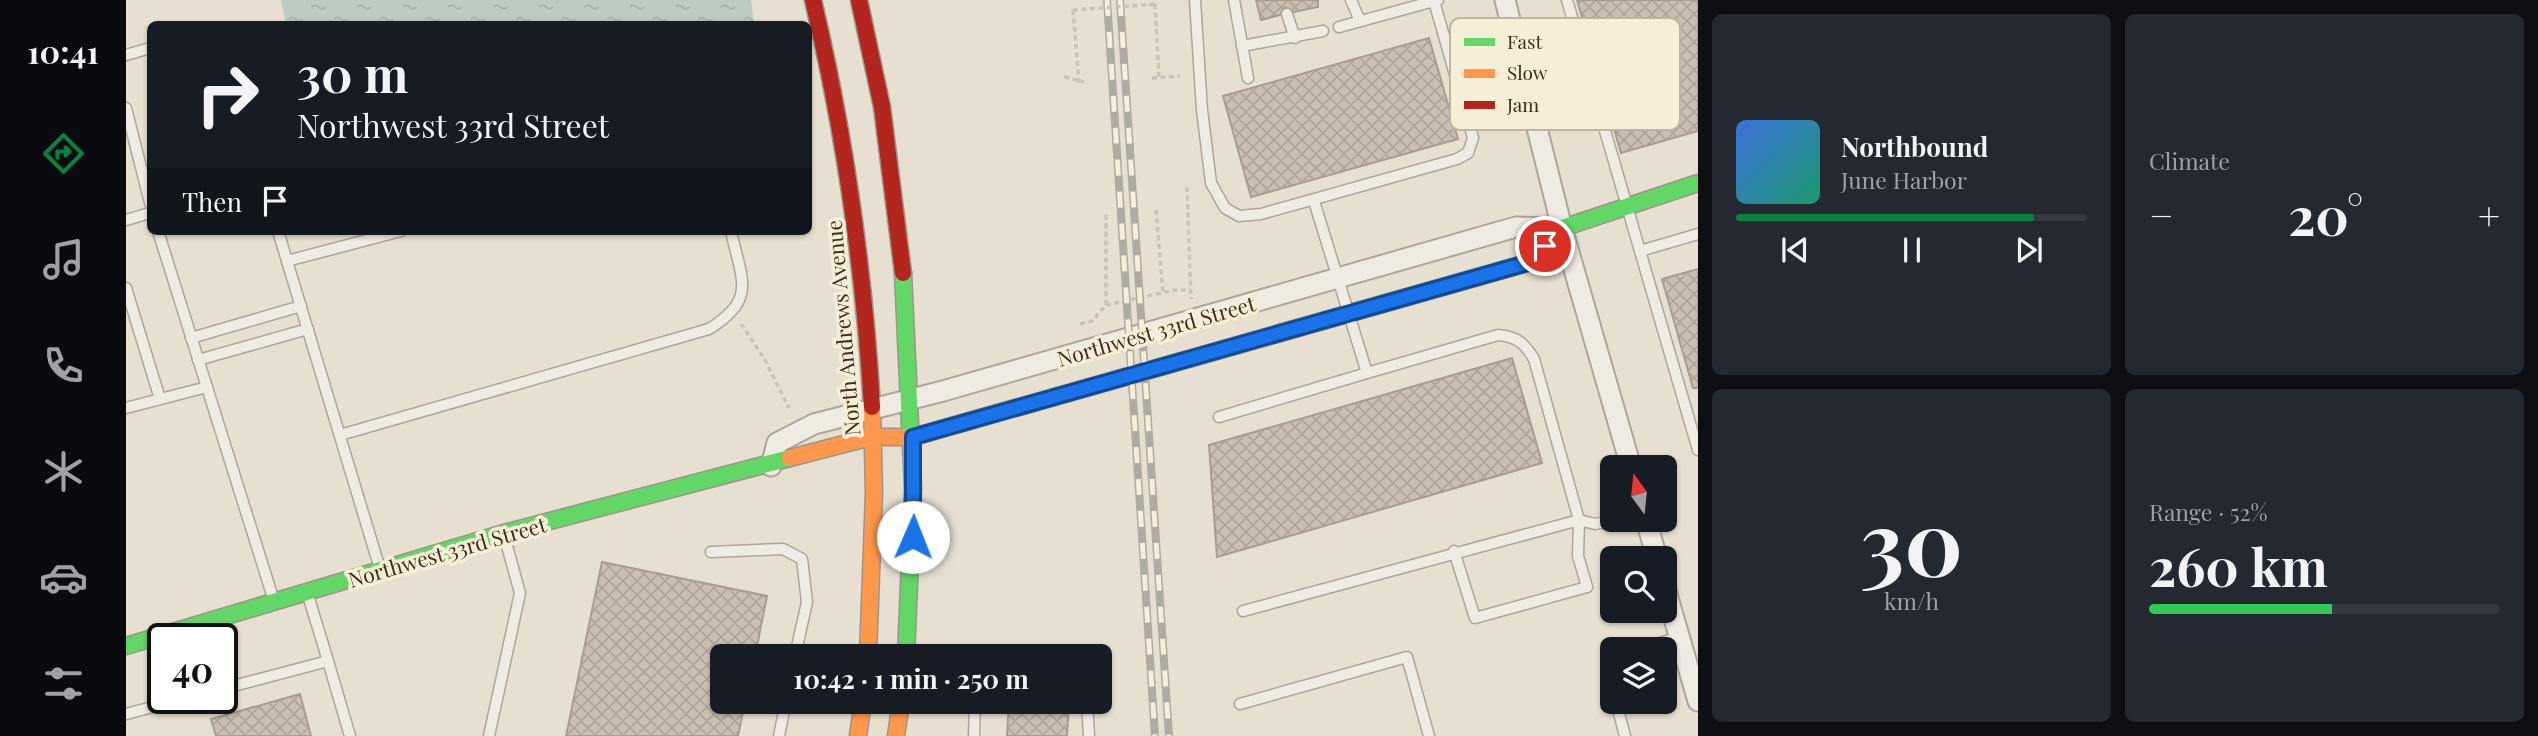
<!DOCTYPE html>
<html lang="en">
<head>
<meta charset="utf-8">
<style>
  body { margin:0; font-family:"Playfair Display",serif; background:#242831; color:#f1f3f6; height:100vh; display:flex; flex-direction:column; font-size:26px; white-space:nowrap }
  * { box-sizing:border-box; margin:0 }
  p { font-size:23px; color:#9ea1a6 }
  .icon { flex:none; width:38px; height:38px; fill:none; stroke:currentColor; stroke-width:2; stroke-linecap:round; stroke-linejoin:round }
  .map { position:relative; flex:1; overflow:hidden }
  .details { display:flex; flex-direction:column; gap:14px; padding:14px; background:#0d0f14; width:840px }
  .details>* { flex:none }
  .top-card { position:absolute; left:21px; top:21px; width:665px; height:214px; border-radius:10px; box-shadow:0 2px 5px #0004; background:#171b24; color:#f1f3f6; overflow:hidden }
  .needle { width:46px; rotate:345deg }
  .controls { position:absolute; left:1474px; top:455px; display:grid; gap:14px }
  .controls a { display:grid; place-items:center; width:77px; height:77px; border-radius:10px; background:#171b24; box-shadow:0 2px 5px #0004; font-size:35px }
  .speed { position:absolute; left:21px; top:623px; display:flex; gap:14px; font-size:35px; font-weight:700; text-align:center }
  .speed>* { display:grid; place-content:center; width:91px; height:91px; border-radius:50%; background:#171b24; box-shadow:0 2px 5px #0004; line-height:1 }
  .speed .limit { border:4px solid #111; border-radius:10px; background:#fff; color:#111 }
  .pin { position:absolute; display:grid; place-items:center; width:60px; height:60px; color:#fff; margin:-30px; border:4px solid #fff; border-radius:50%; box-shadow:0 2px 7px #0007 }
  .me { position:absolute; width:77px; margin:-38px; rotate:1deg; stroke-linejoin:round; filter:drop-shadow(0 0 5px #0008) }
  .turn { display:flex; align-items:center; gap:24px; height:147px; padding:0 35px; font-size:32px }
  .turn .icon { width:91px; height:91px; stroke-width:2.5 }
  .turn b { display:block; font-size:49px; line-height:60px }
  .then { display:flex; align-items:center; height:66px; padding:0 35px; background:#0003; gap:14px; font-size:26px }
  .big { font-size:52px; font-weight:700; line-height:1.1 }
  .details .card { flex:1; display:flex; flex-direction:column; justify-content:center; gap:10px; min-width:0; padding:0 24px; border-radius:10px; background:#242831 }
  .details .dial { align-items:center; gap:0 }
  .dial b { font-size:91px; line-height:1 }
  .song { display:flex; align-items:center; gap:21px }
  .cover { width:84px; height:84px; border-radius:10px; background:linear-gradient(135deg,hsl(220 70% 55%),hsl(160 70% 35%)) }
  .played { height:7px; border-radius:4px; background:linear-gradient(90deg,#0b8043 85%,#363941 85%) }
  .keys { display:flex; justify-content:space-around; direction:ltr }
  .heat { display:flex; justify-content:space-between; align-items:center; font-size:38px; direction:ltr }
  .charge { height:10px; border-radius:5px; background:linear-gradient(90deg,#34c759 52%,#363941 0) }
  .details .tiles { flex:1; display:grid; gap:14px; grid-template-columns:repeat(2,1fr) }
  .trip { position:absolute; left:584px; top:644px; width:402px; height:70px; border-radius:10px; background:#171b24; box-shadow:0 2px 5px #0004; font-weight:700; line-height:70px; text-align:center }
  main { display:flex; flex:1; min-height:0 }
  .menu { display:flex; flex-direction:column; width:126px; justify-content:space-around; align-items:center; background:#090b0e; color:#9ea1a6 }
  .menu .icon { width:49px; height:49px }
  .menu .current { color:#0b8043 }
  .menu b { font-size:32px; color:#f1f3f6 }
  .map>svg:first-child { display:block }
</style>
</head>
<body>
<main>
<nav class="menu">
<b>10:41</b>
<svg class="icon current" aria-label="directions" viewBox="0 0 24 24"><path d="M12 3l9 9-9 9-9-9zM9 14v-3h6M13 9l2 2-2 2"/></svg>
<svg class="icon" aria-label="music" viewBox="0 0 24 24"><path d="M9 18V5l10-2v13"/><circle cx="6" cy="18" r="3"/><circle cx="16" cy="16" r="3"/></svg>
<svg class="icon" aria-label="phone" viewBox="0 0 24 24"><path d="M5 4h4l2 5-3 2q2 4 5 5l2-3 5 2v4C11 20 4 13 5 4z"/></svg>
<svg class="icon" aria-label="climate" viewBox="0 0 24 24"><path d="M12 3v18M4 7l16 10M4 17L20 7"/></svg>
<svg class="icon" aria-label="car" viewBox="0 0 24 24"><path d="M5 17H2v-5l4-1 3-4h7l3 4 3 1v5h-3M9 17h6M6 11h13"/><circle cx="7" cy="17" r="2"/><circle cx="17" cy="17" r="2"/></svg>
<svg class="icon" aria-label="filters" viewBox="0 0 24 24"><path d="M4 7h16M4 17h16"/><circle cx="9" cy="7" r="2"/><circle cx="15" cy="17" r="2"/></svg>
</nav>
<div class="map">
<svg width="1572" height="736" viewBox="0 0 1572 736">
  <defs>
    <pattern id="water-ripples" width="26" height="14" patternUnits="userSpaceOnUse" patternTransform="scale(1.75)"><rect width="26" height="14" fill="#bcccc2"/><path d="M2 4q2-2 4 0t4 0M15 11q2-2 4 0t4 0" fill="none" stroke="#a2b0a6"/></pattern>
    <pattern id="building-cross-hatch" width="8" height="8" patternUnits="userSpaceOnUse" patternTransform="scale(1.75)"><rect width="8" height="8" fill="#cbbfb2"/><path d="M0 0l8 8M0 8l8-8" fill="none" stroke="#afa499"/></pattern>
  </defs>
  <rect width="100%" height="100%" fill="#e7e0d1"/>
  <path fill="url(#water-ripples)" d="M 155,0 L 625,0 L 628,24 L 160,24 Z"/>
  <g fill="url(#building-cross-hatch)" stroke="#a89c90" stroke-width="2">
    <path d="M 1130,0 L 1192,0 L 1192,7 L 1168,12 L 1159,7 L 1154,15 L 1135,20 Z"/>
    <path d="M 1451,0 L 1572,0 L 1572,131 L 1495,153 Z"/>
    <path d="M 1303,38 L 1332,139 L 1125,197 L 1097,96 Z"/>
    <path d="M 1572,269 L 1572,388 L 1567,388 L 1536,279 Z"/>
    <path d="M 1386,358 L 1416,463 L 1091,557 L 1083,445 Z"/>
    <path d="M 476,562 L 641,596 L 629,656 L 597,656 L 597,702 L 619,702 L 612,736 L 440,736 Z"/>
    <path d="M 174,694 L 185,736 L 90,736 L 85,719 Z"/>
    <path d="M 883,702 L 943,702 L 941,736 L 881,736 Z"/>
  </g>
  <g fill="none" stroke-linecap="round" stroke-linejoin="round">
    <g stroke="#ada599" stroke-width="13">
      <g id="lane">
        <path d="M 1069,0 L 1076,110 L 1085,183 L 1099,208 L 1113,216 L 1135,214 L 1331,159 L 1342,153 L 1347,138 L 1308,1"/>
        <path d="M 1108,0 L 1122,78"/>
        <path d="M 1225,0 L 1234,21"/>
        <path d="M 1441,0 L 1514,251 L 1572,234"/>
        <path d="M 1161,14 L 1169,38"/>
        <path d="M 1213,27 L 1312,0"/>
        <path d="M 1116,46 L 1197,31"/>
        <path d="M 0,55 L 24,48"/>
        <path d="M 0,108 L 24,203"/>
        <path d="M 0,220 L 24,213"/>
        <path d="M 32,231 L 148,601"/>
        <path d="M 152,231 L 254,569"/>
        <path d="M 1514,251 L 1572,450"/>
        <path d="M 161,261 L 275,231"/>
        <path d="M 0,288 L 34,399"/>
        <path d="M 65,338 L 175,306"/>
        <path d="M 72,360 L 182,329"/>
        <path d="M 1241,373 L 1372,335 C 1392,337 1398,343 1408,359 L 1453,520 L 1469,524 L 1488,520"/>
        <path d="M 0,408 L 81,387"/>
        <path d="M 1093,417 L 1241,373 L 1188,201"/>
        <path d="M 214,435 L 583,329 C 632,299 615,279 605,231"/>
        <path d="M 585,552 L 657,549 L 676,559 L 681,602 L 669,656"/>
        <path d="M 1117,611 L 1453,520 L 1452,556 L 1461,587 L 1349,618 L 1328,551"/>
        <path d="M 1513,649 L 1554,637"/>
        <path d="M 852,656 L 856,656"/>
        <path d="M 1486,658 L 1481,667 L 1486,686"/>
        <path d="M 202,661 L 224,736"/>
        <path d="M 96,689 L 202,661 L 181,592"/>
        <path d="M 961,702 L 963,736"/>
        <path d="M 1490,702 L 1499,736"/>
        <path d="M 1114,704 L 1281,657 L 1303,736"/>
        <path d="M 0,714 L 60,698"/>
        <path d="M 363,736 L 394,593 L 378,535"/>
        <path d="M 653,736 L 660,702"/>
        <path d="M 848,736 L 849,702"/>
      </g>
    </g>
    <g stroke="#ada599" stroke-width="23">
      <g id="street">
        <path d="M 1379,0 L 1436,228 L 1505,467"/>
        <path d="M 645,466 L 651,443 L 688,424 L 817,391 L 1390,227 L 1436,228"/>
        <path d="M 1520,520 L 1531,558"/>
        <path d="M 1538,584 L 1572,701"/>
      </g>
    </g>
    <g stroke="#9c958a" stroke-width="19">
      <g id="fast">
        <path d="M 777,273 L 787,489 L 780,656"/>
        <path d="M 1154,333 L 1401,263 L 1436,228 L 1572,183"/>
        <path d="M 0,646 L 378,533 L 664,458"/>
      </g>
    </g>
    <g stroke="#9c958a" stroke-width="19">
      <g id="slow">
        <path d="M 664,458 L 745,437 L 787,437 L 1154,333"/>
        <path d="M 742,656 L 748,492 L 746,407"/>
        <path d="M 732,736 L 737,702"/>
        <path d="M 770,736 L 775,702"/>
      </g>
    </g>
    <g stroke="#9c958a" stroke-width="19">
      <g id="jam">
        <path d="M 687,0 C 719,135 738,269 746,407"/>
        <path d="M 733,0 L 756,107 L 777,273"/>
      </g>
    </g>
    <g stroke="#c8c2b9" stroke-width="3.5" stroke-dasharray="5 3.5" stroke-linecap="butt">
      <path d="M 1029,4 L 1033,78"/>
      <path d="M 947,10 L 953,83"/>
      <path d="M 938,77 L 958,82"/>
      <path d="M 1026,78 L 1054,76"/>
      <path d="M 1061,187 L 1065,299"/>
      <path d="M 1030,210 L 1037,293"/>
      <path d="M 980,305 L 1049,290 L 1064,290"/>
      <path d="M 615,324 L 638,358 L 663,408"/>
      <path d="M 954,324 L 966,321 L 980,305 L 980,213"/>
    </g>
    <use href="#lane" stroke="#efebe3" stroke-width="10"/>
    <use href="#street" stroke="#efebe3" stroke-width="19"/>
    <use href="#fast" stroke="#63d668" stroke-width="16"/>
    <use href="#slow" stroke="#ff974d" stroke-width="16"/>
    <use href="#jam" stroke="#b3261e" stroke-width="16"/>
    <g stroke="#afaaa2" stroke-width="8">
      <g id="rail">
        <path d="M 981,0 L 1029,736"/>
        <path d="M 994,0 L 1043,736"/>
      </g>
    </g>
    <use href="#rail" stroke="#f7eed8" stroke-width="5" stroke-dasharray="16" stroke-linecap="butt"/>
    <path stroke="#c8c2b9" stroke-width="3.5" stroke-dasharray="5 3.5" stroke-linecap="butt" d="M 947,10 L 1029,4"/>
  </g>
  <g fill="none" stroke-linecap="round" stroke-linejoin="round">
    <g stroke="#114b97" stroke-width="18">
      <path id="route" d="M 787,537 L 787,437 L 1401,263 L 1419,246"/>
    </g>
    <use href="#route" stroke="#1a73e8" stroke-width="12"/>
  </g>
  <g text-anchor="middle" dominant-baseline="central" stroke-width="7" stroke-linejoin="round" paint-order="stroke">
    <g font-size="21" fill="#3d2e20" stroke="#f7eed8">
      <text transform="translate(716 328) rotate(-95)">North Andrews Avenue</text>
      <text transform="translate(1030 330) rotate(-16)">Northwest 33rd Street</text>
      <text transform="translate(321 551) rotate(-16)">Northwest 33rd Street</text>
    </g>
  </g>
  <rect x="1324" y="18" width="230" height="112" rx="10" fill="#f7eed8" stroke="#bfb4a1" stroke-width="2"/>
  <rect x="1338" y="38" width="31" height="8" fill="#63d668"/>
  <rect x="1338" y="69" width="31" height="9" fill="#ff974d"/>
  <rect x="1338" y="101" width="31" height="8" fill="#b3261e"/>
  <g font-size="19" fill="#3d2e20">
    <text x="1381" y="49">Fast</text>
    <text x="1381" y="80">Slow</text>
    <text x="1381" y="112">Jam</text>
  </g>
</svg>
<div class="controls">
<a><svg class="needle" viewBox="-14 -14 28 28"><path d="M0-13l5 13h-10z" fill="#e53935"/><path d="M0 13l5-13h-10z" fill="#9ea1a6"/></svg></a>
<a><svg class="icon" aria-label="search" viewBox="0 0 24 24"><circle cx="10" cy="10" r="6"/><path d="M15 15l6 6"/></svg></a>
<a><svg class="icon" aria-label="layers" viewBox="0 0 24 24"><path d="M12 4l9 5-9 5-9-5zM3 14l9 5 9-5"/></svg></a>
</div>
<div class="speed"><div class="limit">40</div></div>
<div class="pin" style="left:1419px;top:246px;background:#d93025"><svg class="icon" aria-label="arrive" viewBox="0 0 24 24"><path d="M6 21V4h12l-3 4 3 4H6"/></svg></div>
<svg class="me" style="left:787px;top:537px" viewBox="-20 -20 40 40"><circle r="19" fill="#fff"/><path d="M0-13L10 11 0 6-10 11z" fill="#1a73e8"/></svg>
<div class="trip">10:42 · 1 min · 250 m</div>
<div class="top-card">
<div class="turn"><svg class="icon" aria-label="right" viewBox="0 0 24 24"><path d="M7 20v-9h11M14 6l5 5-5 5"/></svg><div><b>30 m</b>Northwest 33rd Street</div></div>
<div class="then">Then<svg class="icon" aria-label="arrive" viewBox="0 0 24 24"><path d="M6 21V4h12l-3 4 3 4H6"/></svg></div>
</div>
</div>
<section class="details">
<div class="tiles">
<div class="card">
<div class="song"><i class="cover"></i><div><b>Northbound</b><p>June Harbor</p></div></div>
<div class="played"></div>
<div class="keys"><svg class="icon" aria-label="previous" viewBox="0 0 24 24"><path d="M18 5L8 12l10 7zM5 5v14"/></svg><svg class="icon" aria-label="pause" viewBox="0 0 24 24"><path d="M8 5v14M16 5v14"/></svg><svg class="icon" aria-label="next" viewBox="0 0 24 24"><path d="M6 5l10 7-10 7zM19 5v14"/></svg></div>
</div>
<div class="card"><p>Climate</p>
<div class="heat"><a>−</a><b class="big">20°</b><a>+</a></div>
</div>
<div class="card dial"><b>30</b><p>km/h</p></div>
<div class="card"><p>Range · 52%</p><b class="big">260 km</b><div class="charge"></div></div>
</div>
</section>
</main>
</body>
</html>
